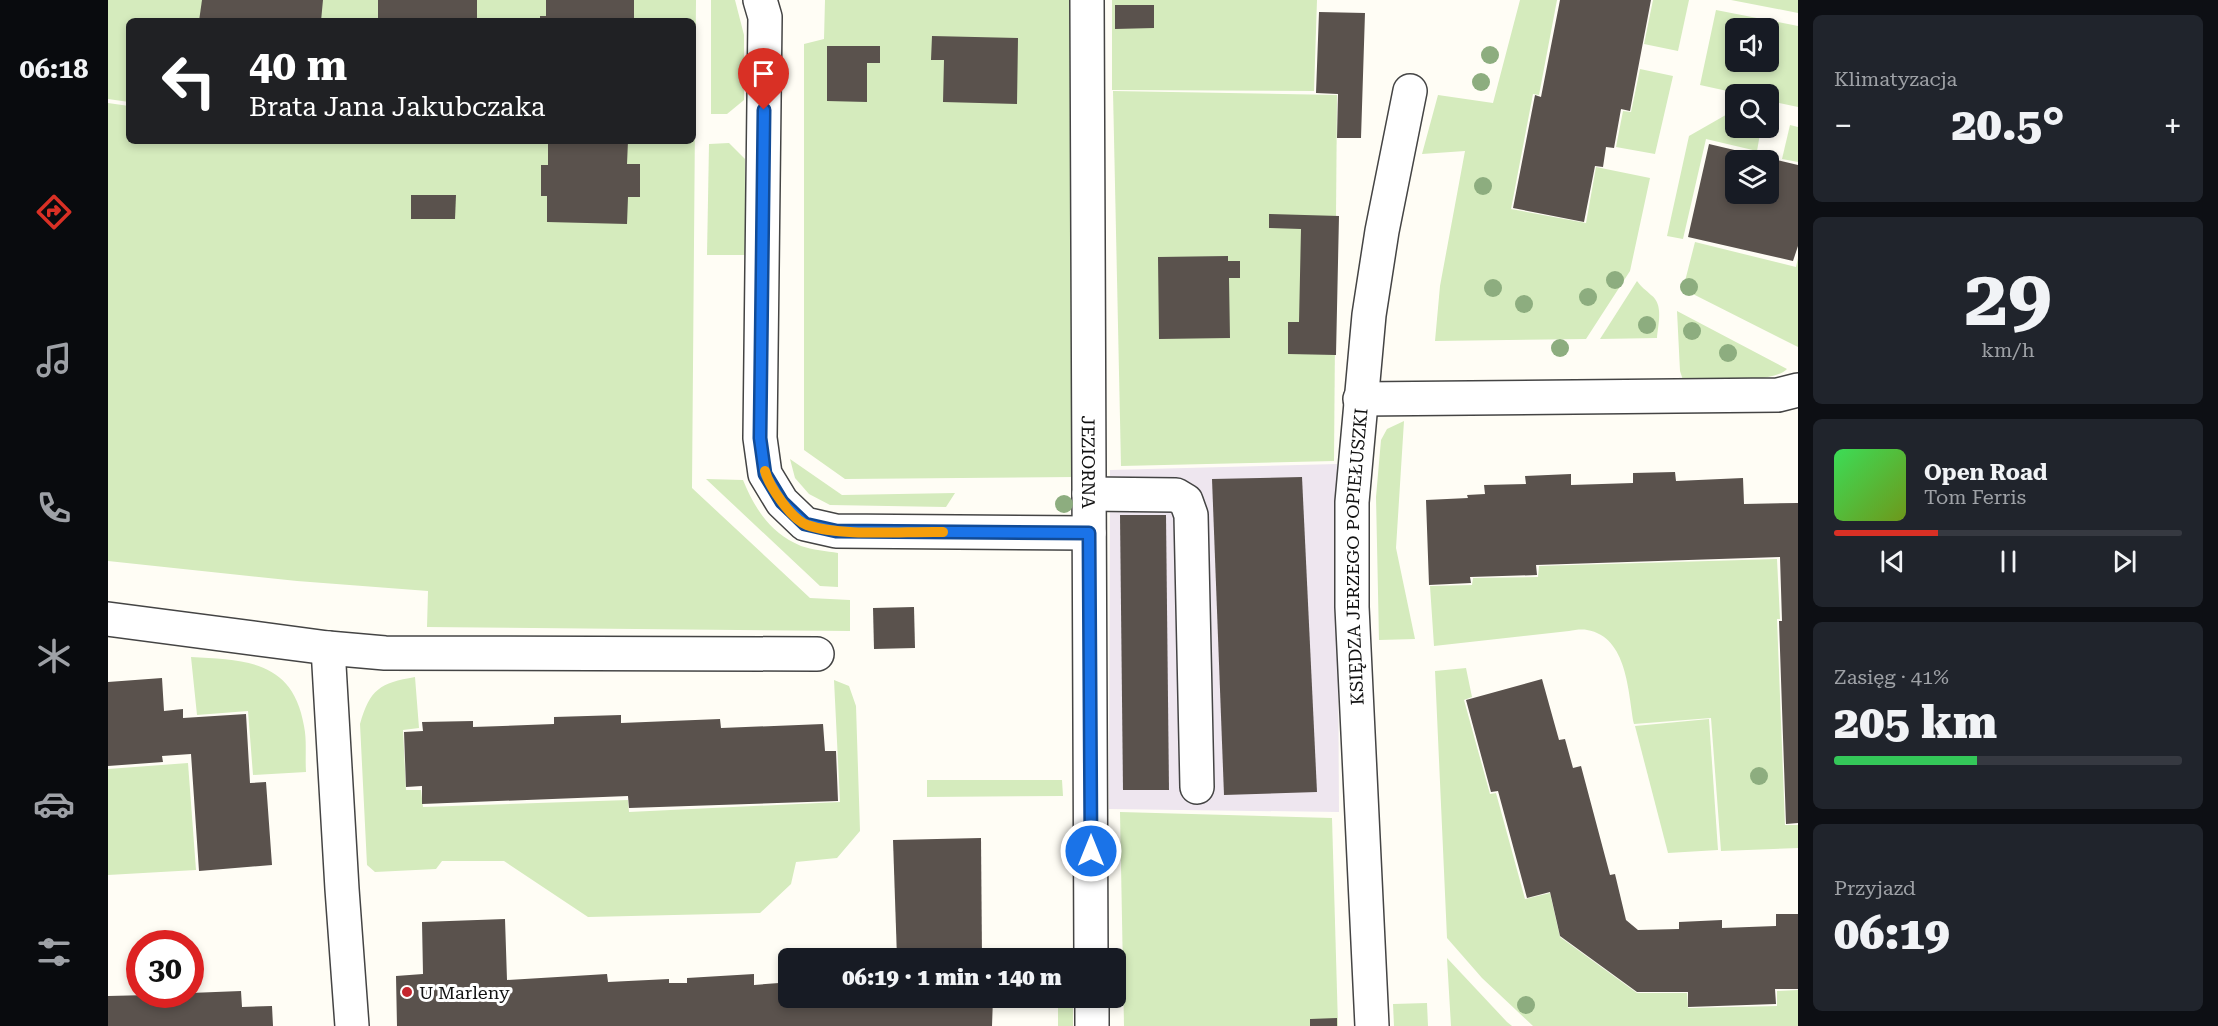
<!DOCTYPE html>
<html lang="pl">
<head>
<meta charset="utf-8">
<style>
  body { margin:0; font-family:"Roboto Serif",serif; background:#20242c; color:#f1f3f6; height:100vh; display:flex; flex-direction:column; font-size:22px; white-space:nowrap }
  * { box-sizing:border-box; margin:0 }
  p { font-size:20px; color:#9ea1a6 }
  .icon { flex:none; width:33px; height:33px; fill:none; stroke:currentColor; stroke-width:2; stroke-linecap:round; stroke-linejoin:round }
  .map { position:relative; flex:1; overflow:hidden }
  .side { display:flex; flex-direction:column; gap:15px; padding:15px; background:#0d0f14; width:420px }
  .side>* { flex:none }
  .top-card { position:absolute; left:18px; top:18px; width:570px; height:126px; border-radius:9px; box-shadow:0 3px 9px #0003; background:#202124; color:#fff; overflow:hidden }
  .fabs { position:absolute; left:1617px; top:18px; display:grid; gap:12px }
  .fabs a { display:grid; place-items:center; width:54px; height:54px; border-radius:9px; background:#171b24; box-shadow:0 3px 9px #0003; font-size:30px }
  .speed { position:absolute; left:18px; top:930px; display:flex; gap:12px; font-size:30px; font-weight:700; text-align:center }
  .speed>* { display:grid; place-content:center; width:78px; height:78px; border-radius:50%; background:#171b24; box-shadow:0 3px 9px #0003; line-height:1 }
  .speed .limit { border:9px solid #d22; background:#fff; color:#111 }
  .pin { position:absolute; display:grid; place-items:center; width:51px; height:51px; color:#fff; margin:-62px -26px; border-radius:50% 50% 50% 0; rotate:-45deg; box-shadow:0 0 6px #0007 }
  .pin .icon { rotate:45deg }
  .me { position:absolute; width:66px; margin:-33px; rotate:0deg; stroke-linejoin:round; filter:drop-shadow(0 0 4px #0008) }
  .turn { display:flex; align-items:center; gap:21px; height:126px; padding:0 24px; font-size:27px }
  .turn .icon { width:78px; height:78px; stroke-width:2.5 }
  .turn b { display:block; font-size:42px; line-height:51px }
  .big { font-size:45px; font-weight:800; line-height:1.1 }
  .side .widget { flex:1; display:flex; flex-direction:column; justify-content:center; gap:9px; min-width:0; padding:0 21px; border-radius:9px; background:#20242c }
  .side .dial { align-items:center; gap:0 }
  .dial b { font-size:78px; line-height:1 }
  .song { display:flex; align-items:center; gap:18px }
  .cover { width:72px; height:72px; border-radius:9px; background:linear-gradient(135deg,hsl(130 70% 55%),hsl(80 70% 35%)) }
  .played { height:6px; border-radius:3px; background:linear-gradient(90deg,#d93025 30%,#363941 30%) }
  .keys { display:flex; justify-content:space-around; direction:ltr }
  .heat { display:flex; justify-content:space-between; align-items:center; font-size:33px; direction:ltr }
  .charge { height:9px; border-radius:4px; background:linear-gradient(90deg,#34c759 41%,#363941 0) }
  .trip { position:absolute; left:670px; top:948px; width:348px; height:60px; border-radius:9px; background:#171b24; box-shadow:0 3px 9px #0003; font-weight:800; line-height:60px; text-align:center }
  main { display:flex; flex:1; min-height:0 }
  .dock { display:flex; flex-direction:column; width:108px; justify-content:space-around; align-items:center; background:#090b0e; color:#9ea1a6 }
  .dock .icon { width:42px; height:42px }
  .dock .on { color:#d93025 }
  .dock b { font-size:27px; color:#f1f3f6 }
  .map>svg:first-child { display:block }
</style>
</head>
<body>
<main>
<nav class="dock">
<b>06:18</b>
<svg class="icon on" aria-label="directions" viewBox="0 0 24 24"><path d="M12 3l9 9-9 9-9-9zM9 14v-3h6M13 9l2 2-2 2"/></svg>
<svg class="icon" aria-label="music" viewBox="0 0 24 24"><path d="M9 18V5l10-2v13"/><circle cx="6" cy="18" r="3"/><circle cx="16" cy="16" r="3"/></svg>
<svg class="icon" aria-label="phone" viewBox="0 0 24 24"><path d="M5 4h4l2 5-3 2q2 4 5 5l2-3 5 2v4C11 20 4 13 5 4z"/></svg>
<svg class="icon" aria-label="climate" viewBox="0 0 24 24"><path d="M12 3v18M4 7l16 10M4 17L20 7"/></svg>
<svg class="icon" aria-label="car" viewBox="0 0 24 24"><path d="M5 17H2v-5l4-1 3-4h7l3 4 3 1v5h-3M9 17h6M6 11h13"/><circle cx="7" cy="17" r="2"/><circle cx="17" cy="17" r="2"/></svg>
<svg class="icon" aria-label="filters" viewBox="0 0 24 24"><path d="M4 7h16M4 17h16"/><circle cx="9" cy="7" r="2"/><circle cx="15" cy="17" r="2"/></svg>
</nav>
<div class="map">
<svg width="1690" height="1026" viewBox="0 0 1690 1026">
  <rect width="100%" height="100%" fill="#fffdf5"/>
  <path fill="#eee6ef" d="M 1229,464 L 1231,812 L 1001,809 L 1002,470 Z"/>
  <g fill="#d5ebbd" fill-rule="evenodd">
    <path d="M 0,0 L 588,0 L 584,488 L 702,598 L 742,600 L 742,631 L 319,627 L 320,591 L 189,581 L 0,561 L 0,103 L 21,106 L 21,141 L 234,141 L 247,143 L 247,141 L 585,141 L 585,21 L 21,21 L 21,102 L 0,99 Z"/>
    <path d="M 603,0 L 627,0 L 636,35 L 636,100 L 619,114 L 603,114 Z"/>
    <path d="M 717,0 L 967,0 L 966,477 L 737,479 L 696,450 L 696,44 L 716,39 Z"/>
    <path d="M 1004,0 L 1209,0 L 1206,91 L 1004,90 Z"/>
    <path d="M 1412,0 L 1449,0 L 1431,95 L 1425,94 L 1403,209 L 1478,223 L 1488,167 L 1542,178 L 1522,271 L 1478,339 L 1327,341 L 1332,286 L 1357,151 L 1314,154 L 1330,95 L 1385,103 Z"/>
    <path d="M 1545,0 L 1581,0 L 1570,51 L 1536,44 Z"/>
    <path d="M 1623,0 L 1690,0 L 1690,13 Z"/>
    <path d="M 1608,10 L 1690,26 L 1690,107 L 1661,101 L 1660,94 L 1633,94 L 1592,85 ZM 1628,28 L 1660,28 L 1660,62 L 1628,62 Z"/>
    <path d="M 1532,69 L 1565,76 L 1547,154 L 1508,147 L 1515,111 L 1523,112 Z"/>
    <path d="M 1005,91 L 1229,95 L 1226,461 L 1013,466 Z"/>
    <path d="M 1623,112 L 1627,113 L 1628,128 L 1653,128 L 1649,151 L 1598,139 L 1575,239 L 1559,236 L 1581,136 Z"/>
    <path d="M 1682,125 L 1690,127 L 1690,162 L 1674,159 Z"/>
    <path d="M 621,143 L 637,159 L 637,255 L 599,255 L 601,144 Z"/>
    <path d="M 1587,242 L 1688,267 L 1690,258 L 1690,347 L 1575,289 Z"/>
    <path d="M 1529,281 C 1533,287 1538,290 1543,295 C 1556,304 1550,325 1549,338 L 1492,339 Z"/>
    <path d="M 1569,311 L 1679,369 C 1665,384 1597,380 1575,380 L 1572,371 Z"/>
    <path d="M 1296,421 L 1288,548 L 1307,639 L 1271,640 L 1268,497 L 1273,440 L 1279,429 Z"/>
    <path d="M 682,459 L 734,495 L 847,493 L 838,507 L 722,505 L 701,494 L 687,478 Z"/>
    <path d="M 598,479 L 635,480 C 647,509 662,533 693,546 C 704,550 719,551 730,553 L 730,587 L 712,586 Z"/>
    <path d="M 1669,559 L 1672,619 L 1669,619 L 1677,825 L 1690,825 L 1690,848 L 1613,851 L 1603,718 L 1526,724 C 1520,693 1520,637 1479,630 C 1474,629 1466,630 1461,631 L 1326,646 L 1322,586 L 1364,585 L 1365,578 L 1430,577 L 1431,566 Z"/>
    <path d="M 83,657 C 137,660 185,660 196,726 C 199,740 197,757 198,772 L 145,775 L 140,711 L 89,715 Z"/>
    <path d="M 1358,668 L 1364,697 L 1356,700 L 1382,794 L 1388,793 L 1417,899 L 1442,893 L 1452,937 L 1529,993 L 1579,993 L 1580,1008 L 1669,1006 L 1669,991 L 1690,990 L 1690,1026 L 1425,1026 L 1374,978 L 1339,938 L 1327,671 Z"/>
    <path d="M 307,677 L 311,728 L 295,730 L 298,790 L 313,790 L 315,807 L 520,800 L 521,812 L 732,802 L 726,680 L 741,686 L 748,706 L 752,831 L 729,858 L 688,862 L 683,884 L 652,913 L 480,917 L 396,861 L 334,861 L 328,869 L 267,872 L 259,865 L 252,724 C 262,689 272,683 307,677 Z"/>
    <path d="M 1601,719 L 1610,850 L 1560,853 L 1527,726 Z"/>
    <path d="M 80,763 L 88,870 L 0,875 L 0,769 Z"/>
    <path d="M 819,780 L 954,780 L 955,796 L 819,797 Z"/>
    <path d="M 1012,812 L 1224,818 L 1230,1026 L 1016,1026 Z"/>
    <path d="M 1339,958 L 1399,1022 L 1404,1026 L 1343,1026 Z"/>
    <rect x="950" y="998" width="15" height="28"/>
    <path d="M 1319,1003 L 1320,1026 L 1286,1026 L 1285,1004 Z"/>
  </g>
  <g fill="#5a524d" fill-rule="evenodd">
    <path d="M 94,0 L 215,0 L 213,21 L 91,21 Z"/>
    <rect x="270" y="0" width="99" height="21"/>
    <path d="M 438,0 L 526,0 L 526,21 L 432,21 L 432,16 L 438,16 Z"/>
    <path d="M 1452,0 L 1543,0 L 1522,111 L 1513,109 L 1506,148 L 1498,147 L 1495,167 L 1487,166 L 1476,222 L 1405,208 L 1427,95 L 1433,97 Z"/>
    <path d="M 1007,5 L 1046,5 L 1046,28 L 1007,29 Z"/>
    <path d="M 1211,12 L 1257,13 L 1253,138 L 1229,138 L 1230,94 L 1208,93 Z"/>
    <path d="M 824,36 L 910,38 L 909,104 L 835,102 L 836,60 L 823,60 Z"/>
    <path d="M 719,46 L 772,46 L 772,63 L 759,63 L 759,102 L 719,101 Z"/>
    <path d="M 440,141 L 520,141 L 519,164 L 532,164 L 532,197 L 520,197 L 519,224 L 439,222 L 439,196 L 433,196 L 433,165 L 440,165 Z"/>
    <path d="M 1601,144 L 1690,165 L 1690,246 L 1685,261 L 1580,237 ZM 1628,160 L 1660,160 L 1660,194 L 1628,194 Z"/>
    <path d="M 303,195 L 348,195 L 347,219 L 303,219 Z"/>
    <path d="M 1161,214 L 1231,216 L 1228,355 L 1180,354 L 1180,322 L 1191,322 L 1193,229 L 1161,228 Z"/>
    <path d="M 1120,256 L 1120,261 L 1132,261 L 1132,278 L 1121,278 L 1122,338 L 1051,339 L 1050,257 Z"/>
    <path d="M 1567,472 L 1568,481 L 1635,478 L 1636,504 L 1690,503 L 1690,823 L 1678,824 L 1671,621 L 1674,621 L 1672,557 L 1428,565 L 1429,575 L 1362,577 L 1363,583 L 1321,585 L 1318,500 L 1360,498 L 1359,495 L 1377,494 L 1376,485 L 1418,484 L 1417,476 L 1463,474 L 1463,485 L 1525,483 L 1525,473 Z"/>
    <path d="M 1194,477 L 1209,792 L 1116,795 L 1104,479 Z"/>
    <path d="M 1012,515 L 1058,515 L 1061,790 L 1015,790 Z"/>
    <path d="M 806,607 L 807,648 L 766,649 L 765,608 Z"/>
    <path d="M 54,678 L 56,711 L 75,709 L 75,718 L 138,714 L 142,783 L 158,782 L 164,865 L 91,871 L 83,754 L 54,756 L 55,762 L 0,766 L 0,682 Z"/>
    <path d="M 1434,679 L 1451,740 L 1457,739 L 1465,768 L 1473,766 L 1502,875 L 1507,874 L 1518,920 L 1530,930 L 1571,929 L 1571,922 L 1614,920 L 1614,928 L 1668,926 L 1668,914 L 1690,914 L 1690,989 L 1667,989 L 1668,1004 L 1580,1007 L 1580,992 L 1529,992 L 1452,936 L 1442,892 L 1419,898 L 1390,791 L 1383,792 L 1358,700 Z"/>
    <path d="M 513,715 L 513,723 L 612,719 L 613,728 L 715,724 L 717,751 L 728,751 L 730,801 L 521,808 L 520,796 L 314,804 L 314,786 L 298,787 L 296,732 L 315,731 L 314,722 L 365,721 L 365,727 L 446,724 L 446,717 Z"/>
    <path d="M 873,838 L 874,958 L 789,958 L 785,840 Z"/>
    <path d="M 397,919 L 399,980 L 499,974 L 500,982 L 561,979 L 561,983 L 579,983 L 579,978 L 646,974 L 646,985 L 671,983 L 672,974 L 681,974 L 681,998 L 885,998 L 884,1026 L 289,1026 L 288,976 L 315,974 L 314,922 Z"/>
    <path d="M 133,991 L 134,1007 L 164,1006 L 165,1026 L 0,1026 L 0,996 L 82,994 L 82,993 Z"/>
    <path d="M 1229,1018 L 1229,1026 L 1202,1026 L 1202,1019 Z"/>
  </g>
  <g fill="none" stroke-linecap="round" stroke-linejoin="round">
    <g stroke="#444" stroke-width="36">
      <g id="minor">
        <path d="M 652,0 L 657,17 L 652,438 L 657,474 L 674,502 L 697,524 L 728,531 L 981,533"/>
        <path id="s1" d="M 979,0 L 983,958"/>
        <path d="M 1252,399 L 1670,395 L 1690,390"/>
        <path d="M 981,494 L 1068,495 L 1078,501 L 1083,515 L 1089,787"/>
        <path d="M 0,619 L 220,648 L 277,653 L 709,654"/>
        <path d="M 220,648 L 234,889 L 244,1026"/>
        <path d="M 984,998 L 984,1026"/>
        <path id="s2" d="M 1264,1026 L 1244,607 L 1244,502 L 1261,315 L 1274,231 L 1302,91"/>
      </g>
    </g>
    <use href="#minor" stroke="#fff" stroke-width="33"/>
  </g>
  <g fill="#8dad7f">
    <circle cx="1382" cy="55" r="9"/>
    <circle cx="1373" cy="82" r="9"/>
    <circle cx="1375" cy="186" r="9"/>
    <circle cx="1507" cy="280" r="9"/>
    <circle cx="1581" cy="287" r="9"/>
    <circle cx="1385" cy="288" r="9"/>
    <circle cx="1480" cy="297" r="9"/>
    <circle cx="1416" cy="304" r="9"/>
    <circle cx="1539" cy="325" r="9"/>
    <circle cx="1584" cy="331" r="9"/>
    <circle cx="1452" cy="348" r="9"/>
    <circle cx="1620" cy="353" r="9"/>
    <circle cx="956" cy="504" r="9"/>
    <circle cx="1651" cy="776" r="9"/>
    <circle cx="1418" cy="1005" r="9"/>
  </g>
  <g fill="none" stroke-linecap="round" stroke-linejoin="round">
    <g stroke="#114b97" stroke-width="15">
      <path id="route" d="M 656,110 L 652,438 L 657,474 L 674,502 L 697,524 L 728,531 L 981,533 L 983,851"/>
    </g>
    <use href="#route" stroke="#1a73e8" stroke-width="10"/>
    <path stroke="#f59e0b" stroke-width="10" d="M 657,471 C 661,486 683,519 699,525 C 733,537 797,531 835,532"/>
  </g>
  <circle fill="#c4262e" stroke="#fff" stroke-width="2" cx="299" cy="992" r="6"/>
  <g text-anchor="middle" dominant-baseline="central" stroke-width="6" stroke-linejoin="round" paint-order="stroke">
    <g font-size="18" fill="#111" stroke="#fff">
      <text stroke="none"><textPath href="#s1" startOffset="462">JEZIORNA</textPath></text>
      <text stroke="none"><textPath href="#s2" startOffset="470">KSIĘDZA JERZEGO POPIEŁUSZKI</textPath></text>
    </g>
    <g font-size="18" fill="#111" stroke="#fff" text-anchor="start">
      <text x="311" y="992">U Marleny</text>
    </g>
  </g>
</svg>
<div class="fabs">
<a><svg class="icon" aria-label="sound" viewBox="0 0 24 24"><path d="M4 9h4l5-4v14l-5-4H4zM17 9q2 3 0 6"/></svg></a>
<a><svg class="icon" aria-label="search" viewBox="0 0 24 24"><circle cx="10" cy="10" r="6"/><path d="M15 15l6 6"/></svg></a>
<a><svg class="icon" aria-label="layers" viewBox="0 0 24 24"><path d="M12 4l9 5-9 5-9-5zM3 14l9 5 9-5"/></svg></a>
</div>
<div class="speed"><div class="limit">30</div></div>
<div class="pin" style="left:656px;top:110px;background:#d93025"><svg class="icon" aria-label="arrive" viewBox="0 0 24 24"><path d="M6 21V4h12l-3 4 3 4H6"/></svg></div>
<svg class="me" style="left:983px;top:851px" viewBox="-20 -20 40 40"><circle r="17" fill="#1a73e8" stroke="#fff" stroke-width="3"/><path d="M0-11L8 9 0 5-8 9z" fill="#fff"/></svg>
<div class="trip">06:19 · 1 min · 140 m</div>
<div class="top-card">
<div class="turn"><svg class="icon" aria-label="left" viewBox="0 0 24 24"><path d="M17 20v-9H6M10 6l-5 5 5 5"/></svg><div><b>40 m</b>Brata Jana Jakubczaka</div></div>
</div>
</div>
<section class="side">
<div class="widget"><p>Klimatyzacja</p>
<div class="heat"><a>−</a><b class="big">20.5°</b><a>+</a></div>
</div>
<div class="widget dial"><b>29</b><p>km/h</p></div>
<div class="widget">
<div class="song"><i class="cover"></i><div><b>Open Road</b><p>Tom Ferris</p></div></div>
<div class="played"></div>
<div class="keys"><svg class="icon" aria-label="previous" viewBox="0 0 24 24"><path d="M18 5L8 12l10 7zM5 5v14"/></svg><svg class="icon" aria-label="pause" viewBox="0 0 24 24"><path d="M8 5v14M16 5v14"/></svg><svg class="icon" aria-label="next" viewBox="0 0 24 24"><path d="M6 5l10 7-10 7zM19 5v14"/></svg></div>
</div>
<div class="widget"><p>Zasięg · 41%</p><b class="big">205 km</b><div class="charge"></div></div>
<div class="widget"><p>Przyjazd</p><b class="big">06:19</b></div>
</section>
</main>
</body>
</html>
